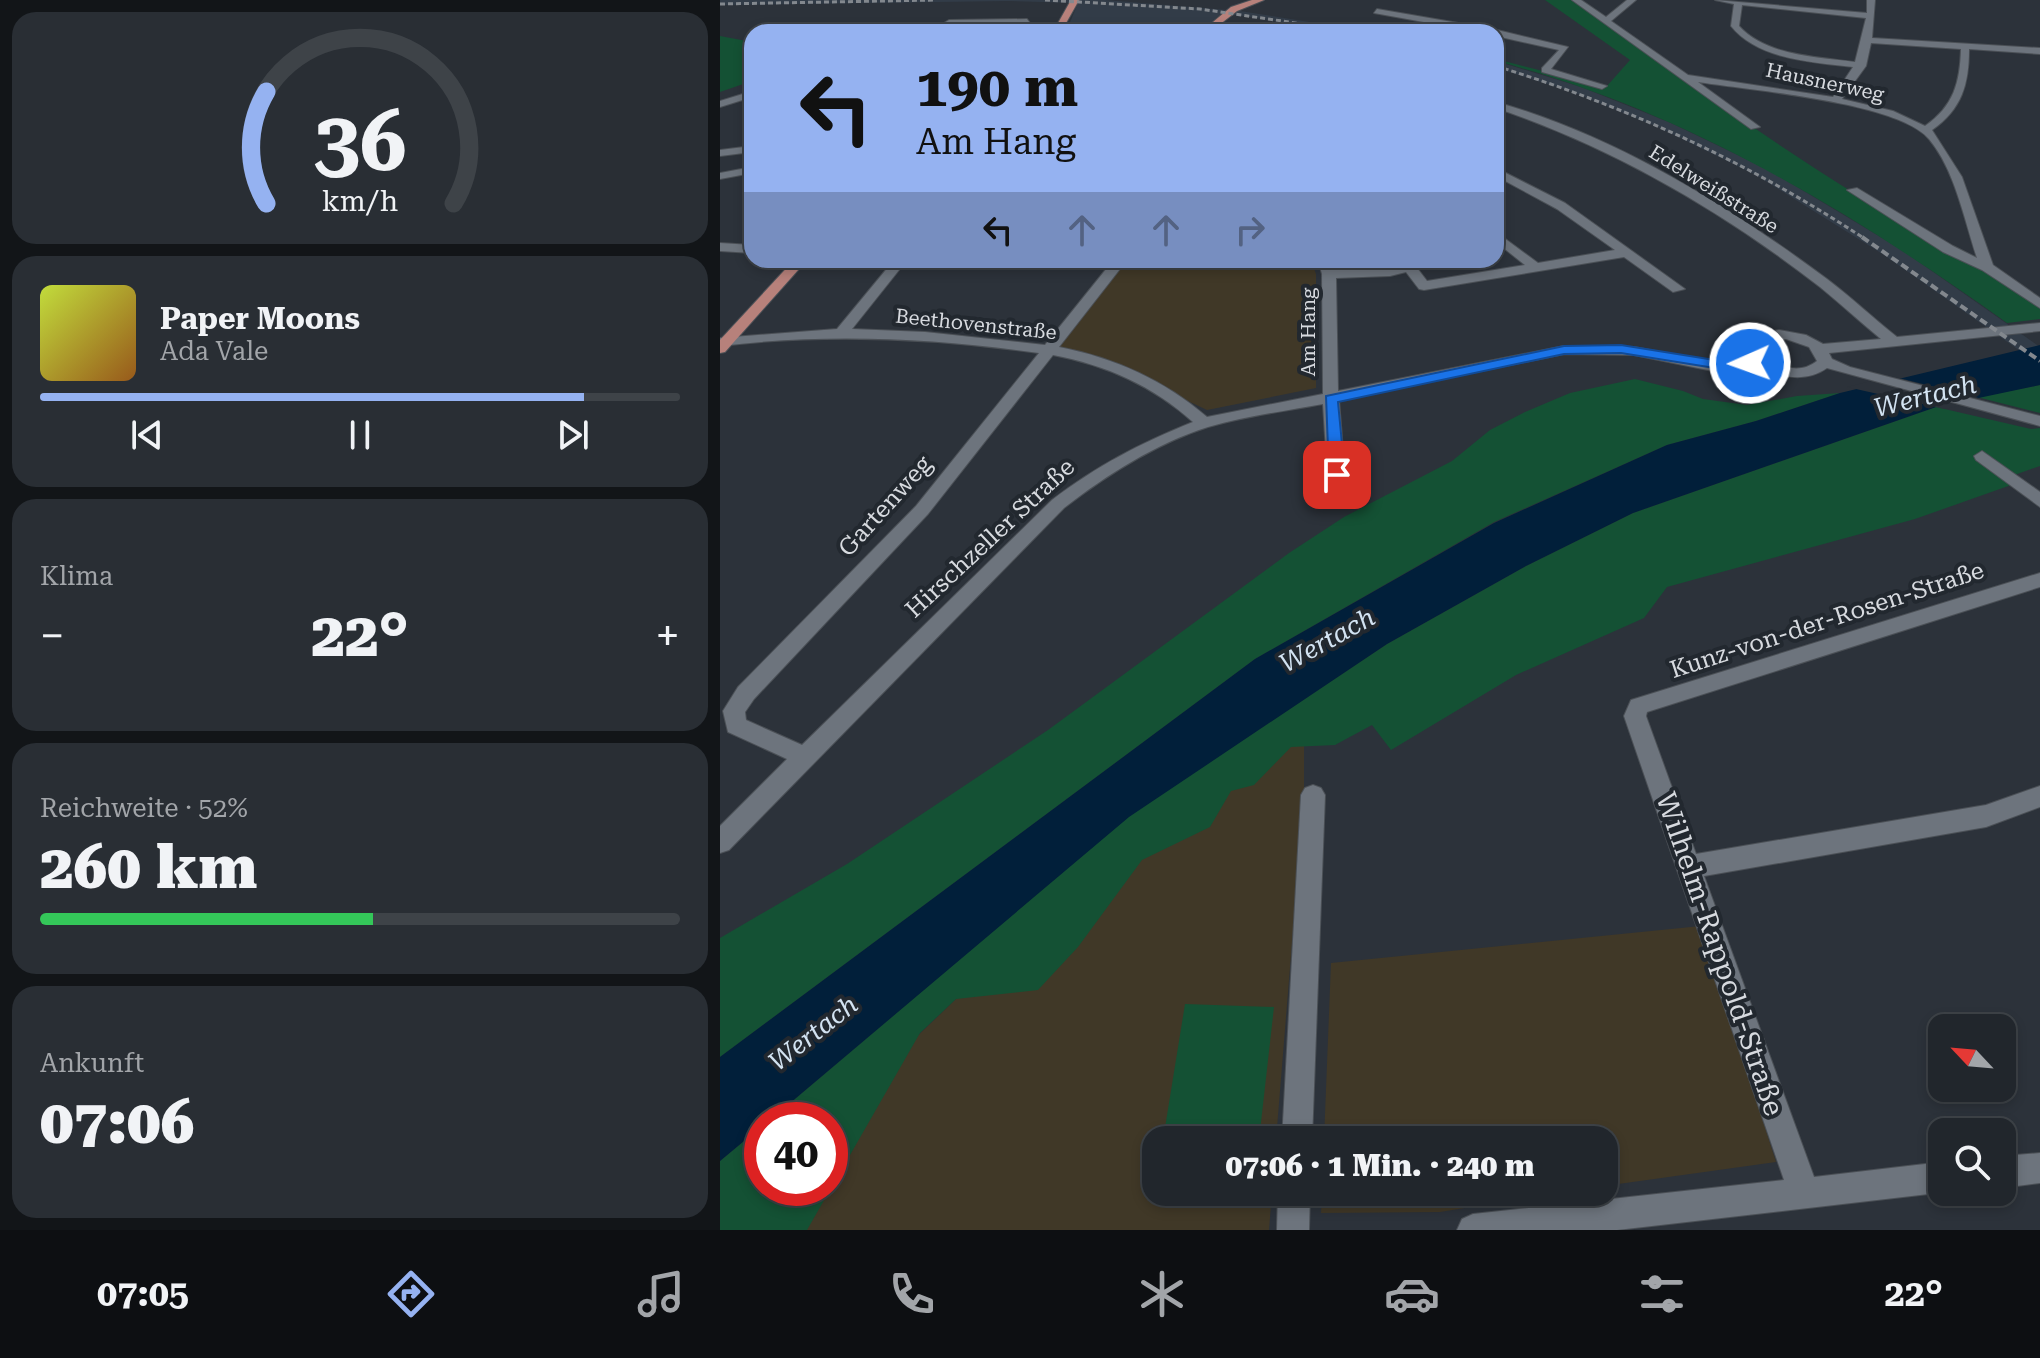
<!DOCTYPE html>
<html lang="de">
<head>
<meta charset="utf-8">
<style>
  body { margin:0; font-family:"Roboto Serif",serif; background:#292e34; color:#f1f3f6; height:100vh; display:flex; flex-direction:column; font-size:30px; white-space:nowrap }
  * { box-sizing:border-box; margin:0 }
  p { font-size:26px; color:#a2a5a9 }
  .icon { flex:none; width:44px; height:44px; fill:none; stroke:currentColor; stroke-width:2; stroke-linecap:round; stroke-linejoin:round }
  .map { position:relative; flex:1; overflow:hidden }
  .sheet { display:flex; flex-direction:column; gap:12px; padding:12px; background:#121518; width:720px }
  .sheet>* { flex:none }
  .guide { position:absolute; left:24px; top:24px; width:760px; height:244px; border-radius:24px; box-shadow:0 4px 12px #0003,0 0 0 2px #3e4348; background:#95b2f1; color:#111; overflow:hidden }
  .needle { width:52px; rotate:296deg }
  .fabs { position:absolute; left:1208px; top:1014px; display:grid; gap:16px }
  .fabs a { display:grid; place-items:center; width:88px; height:88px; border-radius:16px; background:#21262c; box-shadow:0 4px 12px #0003,0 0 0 2px #3e4348; font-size:40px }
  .speed { position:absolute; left:24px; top:1102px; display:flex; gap:16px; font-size:40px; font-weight:700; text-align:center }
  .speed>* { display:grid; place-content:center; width:104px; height:104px; border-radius:50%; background:#21262c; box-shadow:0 4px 12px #0003,0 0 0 2px #3e4348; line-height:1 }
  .speed .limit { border:12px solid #d22; background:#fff; color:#111 }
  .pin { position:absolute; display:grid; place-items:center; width:68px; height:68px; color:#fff; margin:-34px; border-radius:16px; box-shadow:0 4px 12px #0006 }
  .me { position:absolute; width:88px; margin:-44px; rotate:268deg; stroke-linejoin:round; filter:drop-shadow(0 0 6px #0008) }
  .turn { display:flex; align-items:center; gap:28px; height:168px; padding:0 40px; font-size:36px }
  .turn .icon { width:104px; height:104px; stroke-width:2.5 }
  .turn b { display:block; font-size:56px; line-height:68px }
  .lanes { display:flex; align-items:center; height:76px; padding:0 40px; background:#0003; justify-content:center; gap:40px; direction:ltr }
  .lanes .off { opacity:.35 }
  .big { font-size:60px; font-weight:800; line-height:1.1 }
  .sheet .widget { flex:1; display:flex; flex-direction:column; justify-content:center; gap:12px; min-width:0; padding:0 28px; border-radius:24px; background:#292e34 }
  .sheet .dial { align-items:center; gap:0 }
  .dial svg { height:208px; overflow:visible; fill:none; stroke:#3e4348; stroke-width:7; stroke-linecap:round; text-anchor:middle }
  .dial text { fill:#f1f3f6; stroke:none }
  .song { display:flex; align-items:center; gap:24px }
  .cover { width:96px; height:96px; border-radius:12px; background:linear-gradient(135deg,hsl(70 70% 55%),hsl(30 70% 35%)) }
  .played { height:8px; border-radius:4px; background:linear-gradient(90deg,#95b2f1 85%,#3e4348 85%) }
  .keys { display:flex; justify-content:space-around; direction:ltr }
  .heat { display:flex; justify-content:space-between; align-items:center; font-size:44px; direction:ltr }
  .charge { height:12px; border-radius:6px; background:linear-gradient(90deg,#34c759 52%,#3e4348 0) }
  .trip { position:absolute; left:422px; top:1126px; width:476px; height:80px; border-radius:24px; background:#21262c; box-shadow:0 4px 12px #0003,0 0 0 2px #3e4348; font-weight:800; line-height:80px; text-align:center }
  .tabs { display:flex; height:128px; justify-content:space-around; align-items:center; background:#0d0f12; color:#a2a5a9 }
  .tabs .icon { width:56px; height:56px }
  .tabs .current { color:#95b2f1 }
  .tabs b { font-size:36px; color:#f1f3f6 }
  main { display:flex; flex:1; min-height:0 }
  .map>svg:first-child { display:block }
</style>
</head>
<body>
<main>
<section class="sheet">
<div class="widget dial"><svg viewBox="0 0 100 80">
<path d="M14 69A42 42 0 1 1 86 69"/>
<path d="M14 69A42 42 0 0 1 14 26" stroke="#95b2f1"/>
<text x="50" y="56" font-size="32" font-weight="700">36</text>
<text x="50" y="72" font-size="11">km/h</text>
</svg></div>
<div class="widget">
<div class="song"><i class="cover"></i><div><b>Paper Moons</b><p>Ada Vale</p></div></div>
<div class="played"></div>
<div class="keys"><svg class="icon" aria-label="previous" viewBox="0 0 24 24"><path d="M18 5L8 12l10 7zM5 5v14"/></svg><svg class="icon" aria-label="pause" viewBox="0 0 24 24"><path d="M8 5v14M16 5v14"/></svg><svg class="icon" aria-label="next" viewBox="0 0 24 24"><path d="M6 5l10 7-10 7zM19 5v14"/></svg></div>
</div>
<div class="widget"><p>Klima</p>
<div class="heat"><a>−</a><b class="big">22°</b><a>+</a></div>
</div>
<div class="widget"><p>Reichweite · 52%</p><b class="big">260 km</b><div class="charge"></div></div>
<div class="widget"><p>Ankunft</p><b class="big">07:06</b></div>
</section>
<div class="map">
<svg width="1320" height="1230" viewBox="0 0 1320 1230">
  <rect width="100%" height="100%" fill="#2c323a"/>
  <g fill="#323c48">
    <path d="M 0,0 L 385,0 L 520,11 L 653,32 L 629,32 L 502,13 L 480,32 L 346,32 L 358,3 L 288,1 L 0,5 Z"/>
    <path d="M 776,61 L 861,87 L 951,123 L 1049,170 L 1182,250 L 1310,340 L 1320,347 L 1320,365 L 1164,255 L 1036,175 L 940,128 L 850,91 L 776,68 Z"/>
  </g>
  <g fill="#403827">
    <path d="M 407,260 L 591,260 L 596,274 L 596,388 L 487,410 L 453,394 L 336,348 Z"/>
    <path d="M 584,717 L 584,795 L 556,1140 L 436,1140 L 436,1192 L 552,1192 L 549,1230 L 0,1230 L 0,1213 L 42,1188 L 110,1188 L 110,1120 L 236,999 Z"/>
    <path d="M 981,926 L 1056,1162 L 884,1186 L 884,1140 L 604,1140 L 611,963 Z"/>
    <path d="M 602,1192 L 843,1192 L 720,1212 L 601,1213 Z"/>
  </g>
  <g fill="#145134">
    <path d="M 825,0 L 853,0 C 949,67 1043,138 1144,199 C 1203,235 1263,267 1320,307 L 1320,319 L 1287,323 C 1130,211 965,111 776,61 L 776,59 L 882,86 L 887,86 L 910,60 Z"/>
    <path d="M 0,36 L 32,42 L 32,81 L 0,92 Z"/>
    <path d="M 915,379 L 963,391 L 983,399 L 1027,405 L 1077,396 L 1120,393 L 1036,421 L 947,445 L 774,522 L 535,659 L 0,1057 L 0,938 L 127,864 L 328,730 L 569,553 L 624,517 L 732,461 L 770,430 L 805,412 L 850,393 Z"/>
    <path d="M 1320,385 L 1320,413 L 1257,397 Z"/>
    <path d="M 1216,407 L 1311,429 L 1320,428 L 1320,466 L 1286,478 L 1294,484 L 1195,519 L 947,587 L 924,618 L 796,675 L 671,750 L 652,725 L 615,745 L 571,747 L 534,785 L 511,791 L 490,827 L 422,860 L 358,947 L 318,990 L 236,999 L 200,1033 L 87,1230 L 0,1230 L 0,1161 L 42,1126 L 42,1188 L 110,1188 L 110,1120 L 50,1120 L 409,816 L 667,644 L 806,566 L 913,513 Z"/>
    <path d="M 465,1004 L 554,1007 L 539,1140 L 443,1140 Z"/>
  </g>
  <path fill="#011f3a" d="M 1320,345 L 1320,385 L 1216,407 L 913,513 L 806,566 L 667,644 L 409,817 L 50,1120 L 42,1120 L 42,1126 L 0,1161 L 0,1057 L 535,659 L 774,523 L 947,445 L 1036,421 L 1120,393 Z"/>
  <path fill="#2c323a" d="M 1171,376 L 1267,400 L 1225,409 L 1127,387 Z"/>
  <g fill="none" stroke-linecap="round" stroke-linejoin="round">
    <g stroke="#4b5056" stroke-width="2">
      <g id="minor">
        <path d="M 852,0 L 861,0 L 886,17 L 907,0 L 916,0 L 891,21 L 968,75 L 1113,97 L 1133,67 C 1093,62 1038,60 1011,26 L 1014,4 L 995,0 L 1147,13 L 1147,0 L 1155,0 L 1152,38 L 1320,48 L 1320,54 L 1249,49 C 1249,84 1242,109 1212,130 L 1242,177 L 1273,265 L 1320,298 L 1320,308 L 1262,270 L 1223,252 L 1127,190 L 1137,188 L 1233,246 L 1257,258 C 1244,219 1235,170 1209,139 C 1178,102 1028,90 978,82 L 1040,127 L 1031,129 ZM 1022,5 L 1146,18 L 1135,62 C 1098,57 1046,56 1019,26 ZM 1151,43 L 1241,49 C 1240,82 1234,106 1205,126 L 1173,111 L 1122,99 L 1146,66 Z"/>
        <path d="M 657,9 L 773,29 L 848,47 L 831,69 L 887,86 L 882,89 L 822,72 L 822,68 L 839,50 L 776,36 L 776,32 L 759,32 L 654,13 Z"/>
        <path d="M 307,19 L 310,23 L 231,24 L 219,32 L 209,32 L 229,20 Z"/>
        <path d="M 26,93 L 29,98 L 0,107 L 0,101 Z"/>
        <path d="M 776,102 C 896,136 1007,205 1107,279 C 1131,297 1153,318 1177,337 L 1320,323 L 1320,331 L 1109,353 L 1112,359 L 1130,367 L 1320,416 L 1320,426 L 1107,368 C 1086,383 1057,378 1037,364 L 1009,371 L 993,371 L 914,355 L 844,354 L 619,400 L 627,501 L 618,507 L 609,501 L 603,404 C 566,411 525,416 488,427 C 435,444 388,474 344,508 L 9,850 L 0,853 L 0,826 L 67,759 L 8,732 L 3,711 L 18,687 L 196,506 L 319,353 C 213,338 107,333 0,346 L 0,338 L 117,329 L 174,260 L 187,260 L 132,329 L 205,332 L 325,345 L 387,268 L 307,264 L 301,260 L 407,260 L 339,347 C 395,358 444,380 487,417 L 603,394 L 602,274 L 598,260 L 610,260 L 614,270 L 670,268 L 689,263 L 694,264 L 707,281 L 805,265 L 776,242 L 776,232 L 818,263 L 895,250 L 837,209 L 776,176 L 776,168 L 845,203 L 965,289 L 953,292 L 904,257 L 704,290 L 699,289 L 686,272 L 670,276 L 616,278 L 618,391 L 844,346 L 914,347 L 993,362 L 1009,362 L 1030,356 L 1026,349 L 1007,339 L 1007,333 L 1017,333 L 1030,339 L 1040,333 L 1059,330 L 1086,335 L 1103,344 L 1161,339 C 1140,322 1121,304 1100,287 C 1002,211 894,148 776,108 ZM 1066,339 L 1089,347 L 1097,361 C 1078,376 1055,366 1040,350 L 1042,344 L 1049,340 ZM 333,355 C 386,365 433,386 473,422 C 419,444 378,465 332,500 L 82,745 L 26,720 L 25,712 L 34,699 L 208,514 Z"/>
        <path d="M 32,146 L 32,152 L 0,156 L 0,150 Z"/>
        <path d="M 32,167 L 32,173 L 0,179 L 0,173 Z"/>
        <path d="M 0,243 L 32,245 L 32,253 L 0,251 Z"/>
        <path d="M 1262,451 L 1320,492 L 1320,507 L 1256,460 L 1254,456 Z"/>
        <path d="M 1320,573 L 1320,587 L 927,712 L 926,716 L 976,854 L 1266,805 L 1320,786 L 1320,807 L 1266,827 L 984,876 L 1094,1177 L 1222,1162 L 1222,1192 L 1226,1192 L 897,1230 L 737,1230 L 742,1219 L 753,1214 L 1064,1180 L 904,716 L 911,700 Z"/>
        <path d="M 593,785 L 601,788 L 605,795 L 592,1140 L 562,1140 L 581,795 L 585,788 Z"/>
        <path d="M 1320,1153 L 1320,1183 L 1282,1188 L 1282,1156 Z"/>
        <path d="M 558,1192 L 590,1192 L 589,1230 L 557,1230 Z"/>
      </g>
    </g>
    <g stroke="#4b5056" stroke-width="2">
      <g id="major">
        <path d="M 351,0 L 359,0 L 341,32 L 333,32 Z"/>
        <path d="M 532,0 L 544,0 L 517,11 L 490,32 L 481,32 L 511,7 Z"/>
        <path d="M 74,260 L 87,260 L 5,352 L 0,353 L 0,340 Z"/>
      </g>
    </g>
    <use href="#minor" fill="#6d747d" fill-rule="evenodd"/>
    <use href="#major" fill="#b7817b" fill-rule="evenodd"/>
    <g stroke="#83888e" stroke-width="3" stroke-dasharray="5 3" stroke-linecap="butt">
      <path d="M 325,0 L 480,9 L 637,32"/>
      <path d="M 0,4 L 216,0"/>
      <path d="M 776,66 C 908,107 1030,163 1145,239"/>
    </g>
    <path stroke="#83888e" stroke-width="4" stroke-dasharray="8 4" stroke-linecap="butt" d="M 1142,237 L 1320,361"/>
  </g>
  <path fill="#1a73e8" stroke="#114b97" stroke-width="2" d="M 901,345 L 1007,362 L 1030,359 L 1036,363 L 1007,370 L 901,353 L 844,354 L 618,402 L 625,475 L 617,480 L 609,475 L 606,396 L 844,346 Z"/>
  <g text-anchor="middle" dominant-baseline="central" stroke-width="8" stroke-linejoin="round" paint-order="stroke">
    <g font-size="20" fill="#d7dadf" stroke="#22282f">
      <text transform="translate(1105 82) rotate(12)">Hausnerweg</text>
      <text transform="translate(994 189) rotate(32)">Edelweißstraße</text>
      <text transform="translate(256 324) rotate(6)">Beethovenstraße</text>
      <text transform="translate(588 332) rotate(-90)">Am Hang</text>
    </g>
    <g font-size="24" fill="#d7dadf" stroke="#22282f">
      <text transform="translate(165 506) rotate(-48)">Gartenweg</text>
      <text transform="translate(270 538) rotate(-43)">Hirschzeller Straße</text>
      <text transform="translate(1107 620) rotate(-18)">Kunz-von-der-Rosen-Straße</text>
    </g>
    <g font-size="26" font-style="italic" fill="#d3e3f2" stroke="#22282f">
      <text transform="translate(1205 396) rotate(-14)">Wertach</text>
      <text transform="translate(607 640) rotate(-29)">Wertach</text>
      <text transform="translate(93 1033) rotate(-38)">Wertach</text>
    </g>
    <g font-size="28" fill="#d7dadf" stroke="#22282f">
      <text transform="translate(1000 954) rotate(71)">Wilhelm-Rappold-Straße</text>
    </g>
  </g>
</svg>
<div class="fabs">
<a><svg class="needle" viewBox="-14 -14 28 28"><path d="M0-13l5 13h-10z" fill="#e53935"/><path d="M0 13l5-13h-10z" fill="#a2a5a9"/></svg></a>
<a><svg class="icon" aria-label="search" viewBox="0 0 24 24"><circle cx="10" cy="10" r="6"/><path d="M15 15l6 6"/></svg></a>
</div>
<div class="speed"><div class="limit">40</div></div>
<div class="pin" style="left:617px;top:475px;background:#d93025"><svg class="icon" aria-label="arrive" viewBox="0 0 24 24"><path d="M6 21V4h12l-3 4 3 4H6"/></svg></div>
<svg class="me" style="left:1030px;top:363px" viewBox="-20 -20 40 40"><circle r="17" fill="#1a73e8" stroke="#fff" stroke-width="3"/><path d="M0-11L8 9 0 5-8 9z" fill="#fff"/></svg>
<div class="trip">07:06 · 1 Min. · 240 m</div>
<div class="guide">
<div class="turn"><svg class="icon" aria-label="left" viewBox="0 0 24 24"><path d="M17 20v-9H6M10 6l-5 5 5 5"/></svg><div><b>190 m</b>Am Hang</div></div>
<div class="lanes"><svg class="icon" aria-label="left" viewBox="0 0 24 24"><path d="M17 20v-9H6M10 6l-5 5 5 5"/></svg><svg class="icon off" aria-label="ahead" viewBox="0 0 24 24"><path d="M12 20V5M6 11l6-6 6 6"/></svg><svg class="icon off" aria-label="ahead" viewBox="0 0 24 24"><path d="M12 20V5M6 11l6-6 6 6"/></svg><svg class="icon off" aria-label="right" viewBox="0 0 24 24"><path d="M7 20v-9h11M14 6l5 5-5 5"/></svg></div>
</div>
</div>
</main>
<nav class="tabs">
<b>07:05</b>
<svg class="icon current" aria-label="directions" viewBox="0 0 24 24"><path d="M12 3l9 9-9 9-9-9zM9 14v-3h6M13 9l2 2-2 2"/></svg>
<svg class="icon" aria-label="music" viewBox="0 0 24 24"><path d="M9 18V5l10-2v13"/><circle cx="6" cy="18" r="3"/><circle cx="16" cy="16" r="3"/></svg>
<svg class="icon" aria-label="phone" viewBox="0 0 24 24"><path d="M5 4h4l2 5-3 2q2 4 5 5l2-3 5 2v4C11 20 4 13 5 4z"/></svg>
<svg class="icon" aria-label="climate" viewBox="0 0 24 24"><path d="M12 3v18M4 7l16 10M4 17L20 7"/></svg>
<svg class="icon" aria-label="car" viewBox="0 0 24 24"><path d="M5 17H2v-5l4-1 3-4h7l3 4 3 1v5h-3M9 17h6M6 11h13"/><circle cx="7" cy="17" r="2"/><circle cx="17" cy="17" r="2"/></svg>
<svg class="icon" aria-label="filters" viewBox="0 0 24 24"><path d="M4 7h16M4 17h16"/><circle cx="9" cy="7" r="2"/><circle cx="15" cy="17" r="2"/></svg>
<b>22°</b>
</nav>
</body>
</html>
